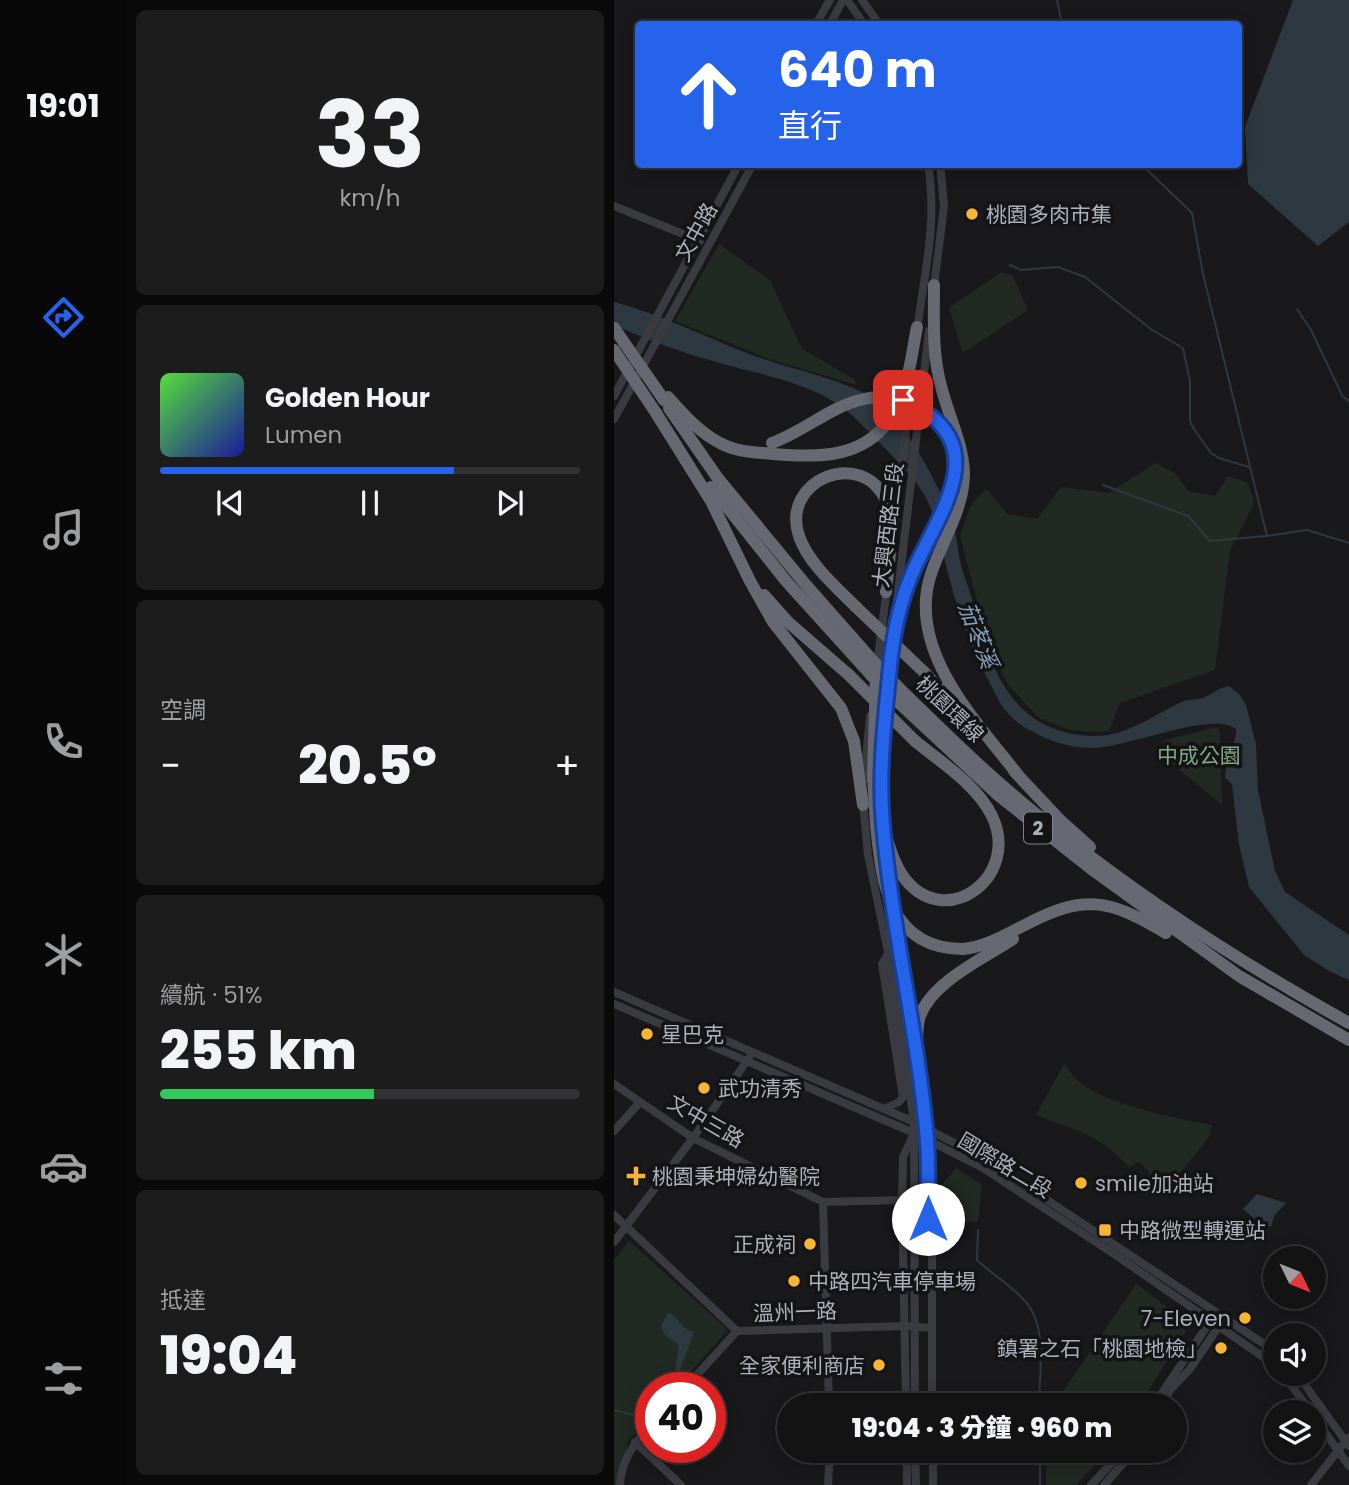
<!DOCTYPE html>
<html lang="zh-TW">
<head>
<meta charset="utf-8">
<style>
  body { margin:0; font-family:Poppins,"Noto Sans TC",sans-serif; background:#1c1c1d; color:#f1f3f6; height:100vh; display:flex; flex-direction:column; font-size:26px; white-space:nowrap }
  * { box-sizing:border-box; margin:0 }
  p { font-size:23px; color:#9d9ea0 }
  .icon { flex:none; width:38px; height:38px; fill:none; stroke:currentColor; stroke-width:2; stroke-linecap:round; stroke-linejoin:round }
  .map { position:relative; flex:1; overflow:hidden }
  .drawer { display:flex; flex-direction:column; gap:10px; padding:10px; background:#0a0a0b; width:488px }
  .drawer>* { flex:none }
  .guide { position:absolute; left:21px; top:21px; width:607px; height:147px; border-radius:7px; box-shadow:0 4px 18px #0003,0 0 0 2px #323234; background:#2563eb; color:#fff; overflow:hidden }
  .needle { width:46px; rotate:133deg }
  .controls { position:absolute; left:649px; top:1246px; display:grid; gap:14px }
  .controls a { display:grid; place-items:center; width:63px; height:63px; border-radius:50%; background:#131314; box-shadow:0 4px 18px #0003,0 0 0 2px #323234; font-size:35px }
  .speed { position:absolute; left:21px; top:1372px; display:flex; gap:14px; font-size:35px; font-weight:700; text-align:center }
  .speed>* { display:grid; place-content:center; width:91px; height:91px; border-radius:50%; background:#131314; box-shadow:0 4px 18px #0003,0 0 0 2px #323234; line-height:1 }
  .speed .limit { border:10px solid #d22; background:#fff; color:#111 }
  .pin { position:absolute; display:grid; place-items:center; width:60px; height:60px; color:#fff; margin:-30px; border-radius:14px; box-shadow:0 4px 10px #0006 }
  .me { position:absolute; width:77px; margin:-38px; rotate:0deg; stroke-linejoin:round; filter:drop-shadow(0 0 5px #0008) }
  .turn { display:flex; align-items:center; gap:24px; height:147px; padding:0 28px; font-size:32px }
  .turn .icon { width:91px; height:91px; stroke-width:2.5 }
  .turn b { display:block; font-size:49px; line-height:60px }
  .big { font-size:52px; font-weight:800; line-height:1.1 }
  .drawer .widget { flex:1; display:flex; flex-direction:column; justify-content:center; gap:10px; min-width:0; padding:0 24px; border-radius:10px; background:#1c1c1d }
  .drawer .dial { align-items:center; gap:0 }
  .dial b { font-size:91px; line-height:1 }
  .song { display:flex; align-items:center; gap:21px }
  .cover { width:84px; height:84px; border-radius:10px; background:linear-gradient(135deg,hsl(110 70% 55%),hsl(240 70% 35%)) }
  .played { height:7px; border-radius:4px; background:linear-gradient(90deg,#2563eb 70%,#323234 70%) }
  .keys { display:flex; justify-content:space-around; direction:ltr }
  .heat { display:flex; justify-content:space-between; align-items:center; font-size:38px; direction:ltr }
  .charge { height:10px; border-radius:5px; background:linear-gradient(90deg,#34c759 51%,#323234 0) }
  .trip { position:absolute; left:163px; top:1393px; width:410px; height:70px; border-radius:35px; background:#131314; box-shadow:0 4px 18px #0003,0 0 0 2px #323234; font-weight:800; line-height:70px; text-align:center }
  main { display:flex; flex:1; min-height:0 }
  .tab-bar { display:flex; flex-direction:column; width:126px; justify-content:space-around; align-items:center; background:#080808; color:#9d9ea0 }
  .tab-bar .icon { width:49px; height:49px }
  .tab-bar .active { color:#2563eb }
  .tab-bar b { font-size:32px; color:#f1f3f6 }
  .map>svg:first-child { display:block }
</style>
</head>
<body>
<main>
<nav class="tab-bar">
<b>19:01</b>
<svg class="icon active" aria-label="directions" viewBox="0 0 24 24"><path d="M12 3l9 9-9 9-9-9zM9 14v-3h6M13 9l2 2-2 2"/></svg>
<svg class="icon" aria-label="music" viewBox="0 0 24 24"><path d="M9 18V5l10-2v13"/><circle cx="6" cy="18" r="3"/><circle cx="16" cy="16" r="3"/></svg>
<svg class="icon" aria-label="phone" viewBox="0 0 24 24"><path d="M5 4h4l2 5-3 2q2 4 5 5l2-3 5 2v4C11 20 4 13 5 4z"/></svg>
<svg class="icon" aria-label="climate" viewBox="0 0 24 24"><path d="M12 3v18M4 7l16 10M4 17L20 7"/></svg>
<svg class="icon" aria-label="car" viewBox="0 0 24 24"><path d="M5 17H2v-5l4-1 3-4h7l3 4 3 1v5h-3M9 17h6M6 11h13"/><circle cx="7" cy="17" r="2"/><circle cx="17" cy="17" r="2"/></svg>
<svg class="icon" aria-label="filters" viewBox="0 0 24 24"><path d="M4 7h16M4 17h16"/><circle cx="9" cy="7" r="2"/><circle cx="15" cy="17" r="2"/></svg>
</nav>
<section class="drawer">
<div class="widget dial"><b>33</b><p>km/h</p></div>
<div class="widget">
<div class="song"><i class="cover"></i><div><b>Golden Hour</b><p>Lumen</p></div></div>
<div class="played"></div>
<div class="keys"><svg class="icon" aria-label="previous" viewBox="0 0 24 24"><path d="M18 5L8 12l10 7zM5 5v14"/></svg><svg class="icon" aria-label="pause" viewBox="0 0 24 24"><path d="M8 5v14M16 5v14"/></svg><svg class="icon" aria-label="next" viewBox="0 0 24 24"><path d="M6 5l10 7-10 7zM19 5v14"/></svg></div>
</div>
<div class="widget"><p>空調</p>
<div class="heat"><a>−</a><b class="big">20.5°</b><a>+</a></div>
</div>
<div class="widget"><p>續航 · 51%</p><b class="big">255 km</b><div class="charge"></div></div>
<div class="widget"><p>抵達</p><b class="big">19:04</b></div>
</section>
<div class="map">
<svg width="735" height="1485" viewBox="0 0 735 1485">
  <rect width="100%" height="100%" fill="#19191b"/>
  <g fill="#212a22">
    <path d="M 105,244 L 156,280 L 188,349 L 240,379 L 243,385 L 158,360 L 61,321 Z"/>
    <path d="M 387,272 L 398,275 L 414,310 L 349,353 L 335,308 Z"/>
    <path d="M 541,463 L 562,474 L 574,491 L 601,496 L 614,476 L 634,483 L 640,503 L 616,551 L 601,670 L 506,703 L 495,731 L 475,732 L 453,729 L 425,718 L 395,686 L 378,657 L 346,536 L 356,507 L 372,488 L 393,514 L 423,519 L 447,487 L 495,493 Z"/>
    <path d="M 603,727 L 606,732 L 608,805 L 544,752 L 551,740 Z"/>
    <path d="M 450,1064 C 454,1070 459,1076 464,1081 C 490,1104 563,1119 598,1125 L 595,1137 L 547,1197 L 538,1189 L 532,1196 L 522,1189 L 536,1173 L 525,1162 L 515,1167 L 493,1146 L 472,1134 L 422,1115 Z"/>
    <path d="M 342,1168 L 368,1185 L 364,1221 L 326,1224 L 324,1189 Z"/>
    <path d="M 15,1241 L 114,1330 L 62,1388 L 37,1388 L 37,1416 L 14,1441 L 5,1485 L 0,1485 L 0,1260 Z"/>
    <path d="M 522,1284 L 576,1324 L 525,1405 L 440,1405 Z"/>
    <path d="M 432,1451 L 494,1451 L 462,1485 L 432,1485 Z"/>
  </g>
  <g fill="#2e3840">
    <path d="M 679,0 L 735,0 L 735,222 L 704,246 L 634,184 L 631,127 Z"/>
    <path d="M 0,302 C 46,314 89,336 133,353 C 175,370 243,380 275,410 C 293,427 330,495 338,520 C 343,533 343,547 346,561 C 349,575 355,588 359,602 C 376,668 397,732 477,736 C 512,738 540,714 570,701 C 577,699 585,700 591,697 C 600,693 604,688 615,686 L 626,695 L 632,705 L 642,744 L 644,790 L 661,871 L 671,892 L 735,935 L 735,980 L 715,971 L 690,955 L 635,887 L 625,844 L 618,784 L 611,778 C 611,760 623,743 622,729 C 598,710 513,748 478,748 C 451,748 427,738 404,723 C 391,713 384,700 377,685 C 358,651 345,615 335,577 C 328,551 324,520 311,496 C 297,473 277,455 259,436 C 249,426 240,416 228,407 C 193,382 146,374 105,363 C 70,353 33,340 0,325 Z"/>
    <path d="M 643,1194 L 672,1203 L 660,1216 L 657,1227 L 647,1224 L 629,1209 Z"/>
    <path d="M 54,1313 C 64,1316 67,1330 80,1332 L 65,1373 L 61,1370 L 65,1345 L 51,1335 L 47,1326 Z"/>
  </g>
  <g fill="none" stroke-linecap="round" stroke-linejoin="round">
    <g stroke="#2e3840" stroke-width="2">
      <path d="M 443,0 L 448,24"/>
      <path d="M 527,164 L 578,213 L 589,274 L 653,536 L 693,530 L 735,543"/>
      <path d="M 396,265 L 407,270 L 444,267 L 471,277 L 538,330 L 569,348 L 576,381 L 576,421 L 580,429 L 597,453 L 605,458 L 635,467"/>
      <path d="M 683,309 L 697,330 L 729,397 L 735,401"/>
      <path d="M 489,485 L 574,516 L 596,541 L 652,536"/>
      <path d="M 364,1230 L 363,1260 C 378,1274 395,1284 409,1299 C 435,1325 425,1372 425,1405"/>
      <path d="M 44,1388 L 63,1372"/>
      <path d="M 1,1410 L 19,1415 L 26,1413 L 37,1395"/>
      <path d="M 426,1451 L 426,1485"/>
    </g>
    <g stroke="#3a3b40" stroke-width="8">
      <path d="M 233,0 L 250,24"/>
      <path d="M 248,0 L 265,24"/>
      <path d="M 202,24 L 216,0"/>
      <path d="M 216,24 L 229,0"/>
      <path d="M 0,206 L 86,241"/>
      <path d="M 320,287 L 330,206 L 326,164"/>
      <path d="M 303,331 C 310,273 324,224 314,164"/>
      <path d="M 0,396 L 125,164"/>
      <path d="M 0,419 L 139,164"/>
      <path d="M 281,526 L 298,379"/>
      <path d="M 281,617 L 315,331"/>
      <path d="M 263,665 L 273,588"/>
      <path d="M 250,780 L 256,716"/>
      <path d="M 249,803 L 254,855 L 274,952 L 300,1122 L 301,1405"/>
      <path d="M 269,826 L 268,751 L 278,647"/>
      <path d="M 273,853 L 278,889"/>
      <path d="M 282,915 L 299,1038"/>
      <path d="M 0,992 L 300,1122 L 373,1160 L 662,1352"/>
      <path d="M 0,1004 L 300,1133 L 369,1168 L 506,1258 L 662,1366"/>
      <path d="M 304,1075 L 318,1162 L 318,1405"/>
      <path d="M 0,1084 L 79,1138 L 209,1202 L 288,1200"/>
      <path d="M 270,1109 L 285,1102 L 289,1097 L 268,964 L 274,954"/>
      <path d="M 0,1131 L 26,1102"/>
      <path d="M 209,1202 L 215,1405"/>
      <path d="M 0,1215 L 123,1331"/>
      <path d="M 0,1242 L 79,1138 L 135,1058"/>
      <path d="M 669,1374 L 697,1412"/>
      <path d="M 683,1374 L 735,1446"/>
      <path d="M 71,1388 L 123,1331 L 290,1326 L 318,1328"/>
      <path d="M 292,1405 L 288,1200 L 289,1157 L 299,1136"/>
      <path d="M 540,1405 L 599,1317"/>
      <path d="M 548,1405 L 556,1390 L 576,1369 L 607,1323"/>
      <path d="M 700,1417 L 735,1466"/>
      <path d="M 21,1442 L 67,1485"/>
      <path d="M 293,1451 L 293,1485"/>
      <path d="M 301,1451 L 302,1485"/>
      <path d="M 319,1451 L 319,1485"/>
      <path d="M 6,1485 C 7,1460 21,1442 37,1425"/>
      <path d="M 214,1485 L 216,1451"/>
      <path d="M 477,1485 L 509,1451"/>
      <path d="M 490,1485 L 520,1451"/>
      <path d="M 697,1485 L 734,1438"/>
    </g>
    <g stroke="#666972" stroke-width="12">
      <path d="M 320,285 C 320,319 318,353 327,386 C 334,415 349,443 350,473 C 350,510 328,540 317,574 C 292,649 361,720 404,775"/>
      <path d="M 54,397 C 69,414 86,433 106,443 C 122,452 141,452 159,454 C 202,457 248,460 276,419 C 294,394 297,357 303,327"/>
      <path d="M 55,408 L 103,477 L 192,585 L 259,661"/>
      <path d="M 42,413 L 97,501 L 136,581 L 159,622 L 227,708 L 240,741 L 249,805"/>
      <path d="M 97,487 L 172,581 L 257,675"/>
      <path d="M 150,595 L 174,622 L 235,675"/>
      <path d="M 242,607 C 222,587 194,563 185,536 C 166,479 249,447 272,501 C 282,525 274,566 272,592"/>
      <path d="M 277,650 L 297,575"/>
      <path d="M 310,672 L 353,718"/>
      <path d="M 262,674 L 259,776 L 262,825"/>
      <path d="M 284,687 C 336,738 388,789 446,833 C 536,904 634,967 735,1023"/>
      <path d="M 283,701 L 384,795 L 480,871 L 625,976 L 735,1040"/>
      <path d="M 400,771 L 447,821 L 476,847"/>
      <path d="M 269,824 C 274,843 279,863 291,879 C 333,932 407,876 378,816 C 363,785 328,763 301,741"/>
      <path d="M 348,949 C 371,947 389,936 409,926 C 470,893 495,899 552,933"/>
      <path d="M 305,1079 C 304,1060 301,1038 305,1019 C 315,983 369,959 399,939"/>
    </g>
    <g stroke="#666972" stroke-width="12">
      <path d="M 0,328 L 50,400"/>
      <path d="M 0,350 L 42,413"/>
      <path d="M 158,443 C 191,431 217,406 250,399 C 272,394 293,399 312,412 C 374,455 320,527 297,575"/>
      <path d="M 242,607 L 310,672"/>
      <path d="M 259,661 L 284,687"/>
      <path d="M 235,675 L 301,741"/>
      <path d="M 257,675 L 283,701"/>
      <path d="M 262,825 C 268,882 274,948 348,949"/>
    </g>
  </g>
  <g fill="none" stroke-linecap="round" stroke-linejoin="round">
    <g stroke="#184099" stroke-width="18">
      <path id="route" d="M 289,400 C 385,442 325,511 298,574 C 286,602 279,636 276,666 C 271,719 264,772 269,825 C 278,930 304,1034 313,1140 C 315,1166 314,1193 314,1219"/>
    </g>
    <use href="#route" stroke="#2563eb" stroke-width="12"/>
  </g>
  <g fill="#f8b434" stroke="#141416" stroke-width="2.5">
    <circle cx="358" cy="214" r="7"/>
    <circle cx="33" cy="1034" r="7"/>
    <circle cx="90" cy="1088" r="7"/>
    <path d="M18.5 1165.5h7v7h7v7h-7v7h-7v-7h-7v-7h7z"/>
    <circle cx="467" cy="1183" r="7"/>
    <rect x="484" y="1223" width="14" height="14" rx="3.5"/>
    <circle cx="196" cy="1244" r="7"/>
    <circle cx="180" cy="1281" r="7"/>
    <circle cx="631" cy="1318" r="7"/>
    <circle cx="607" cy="1348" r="7"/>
    <circle cx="265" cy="1365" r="7"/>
  </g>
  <g text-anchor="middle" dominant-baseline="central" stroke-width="7" stroke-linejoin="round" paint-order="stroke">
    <rect fill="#141416" stroke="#7e818a" stroke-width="2" x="410" y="812.5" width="28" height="31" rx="5"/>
    <g font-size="19" font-weight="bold" fill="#abb0bb">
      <text x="424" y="828">2</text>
    </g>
    <g font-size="21" fill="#abb0bb" stroke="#141416" text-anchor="start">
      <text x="372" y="214">桃園多肉市集</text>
      <text x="47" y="1034">星巴克</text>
      <text x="104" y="1088">武功清秀</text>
      <text x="38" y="1176">桃園秉坤婦幼醫院</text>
      <text x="481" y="1183">smile加油站</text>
      <text x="505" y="1230">中路微型轉運站</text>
      <text x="182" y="1244" text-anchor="end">正成祠</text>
      <text x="194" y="1281">中路四汽車停車場</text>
      <text x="617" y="1318" text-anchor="end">7-Eleven</text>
      <text x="593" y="1348" text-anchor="end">鎮署之石「桃園地檢」</text>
      <text x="251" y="1365" text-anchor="end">全家便利商店</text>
    </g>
    <g font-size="21" fill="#abb0bb" stroke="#141416">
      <text transform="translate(82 232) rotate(-61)">文中路</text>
      <text transform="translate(274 525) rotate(-83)">大興西路三段</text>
      <text transform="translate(336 709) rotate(44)">桃園環線</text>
      <text transform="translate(92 1121) rotate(30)">文中三路</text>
      <text transform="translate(391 1165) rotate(31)">國際路二段</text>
      <text transform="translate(181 1312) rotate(-2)">溫州一路</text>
    </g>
    <g font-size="21" fill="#82a783" stroke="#141416">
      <text x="585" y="755">中成公園</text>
    </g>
    <g font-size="23" font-style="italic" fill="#819eb7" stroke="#141416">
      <text transform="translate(364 635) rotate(69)">茄苳溪</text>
    </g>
  </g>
</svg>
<div class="controls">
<a><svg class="needle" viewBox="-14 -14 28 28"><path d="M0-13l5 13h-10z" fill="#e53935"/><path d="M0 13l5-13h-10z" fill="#9d9ea0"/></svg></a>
<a><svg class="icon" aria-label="sound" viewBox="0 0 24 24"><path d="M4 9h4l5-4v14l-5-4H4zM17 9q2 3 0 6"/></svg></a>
<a><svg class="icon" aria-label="layers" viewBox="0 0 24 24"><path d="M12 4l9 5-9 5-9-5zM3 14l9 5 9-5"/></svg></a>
</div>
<div class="speed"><div class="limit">40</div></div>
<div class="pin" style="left:289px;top:400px;background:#d93025"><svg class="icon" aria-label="arrive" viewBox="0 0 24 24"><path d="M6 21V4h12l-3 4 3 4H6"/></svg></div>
<svg class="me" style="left:314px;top:1219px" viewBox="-20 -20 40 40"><circle r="19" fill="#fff"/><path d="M0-13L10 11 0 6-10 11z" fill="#2563eb"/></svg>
<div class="trip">19:04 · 3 分鐘 · 960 m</div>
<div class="guide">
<div class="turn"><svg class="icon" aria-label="ahead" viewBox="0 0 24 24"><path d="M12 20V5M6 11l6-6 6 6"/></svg><div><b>640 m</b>直行</div></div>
</div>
</div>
</main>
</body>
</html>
